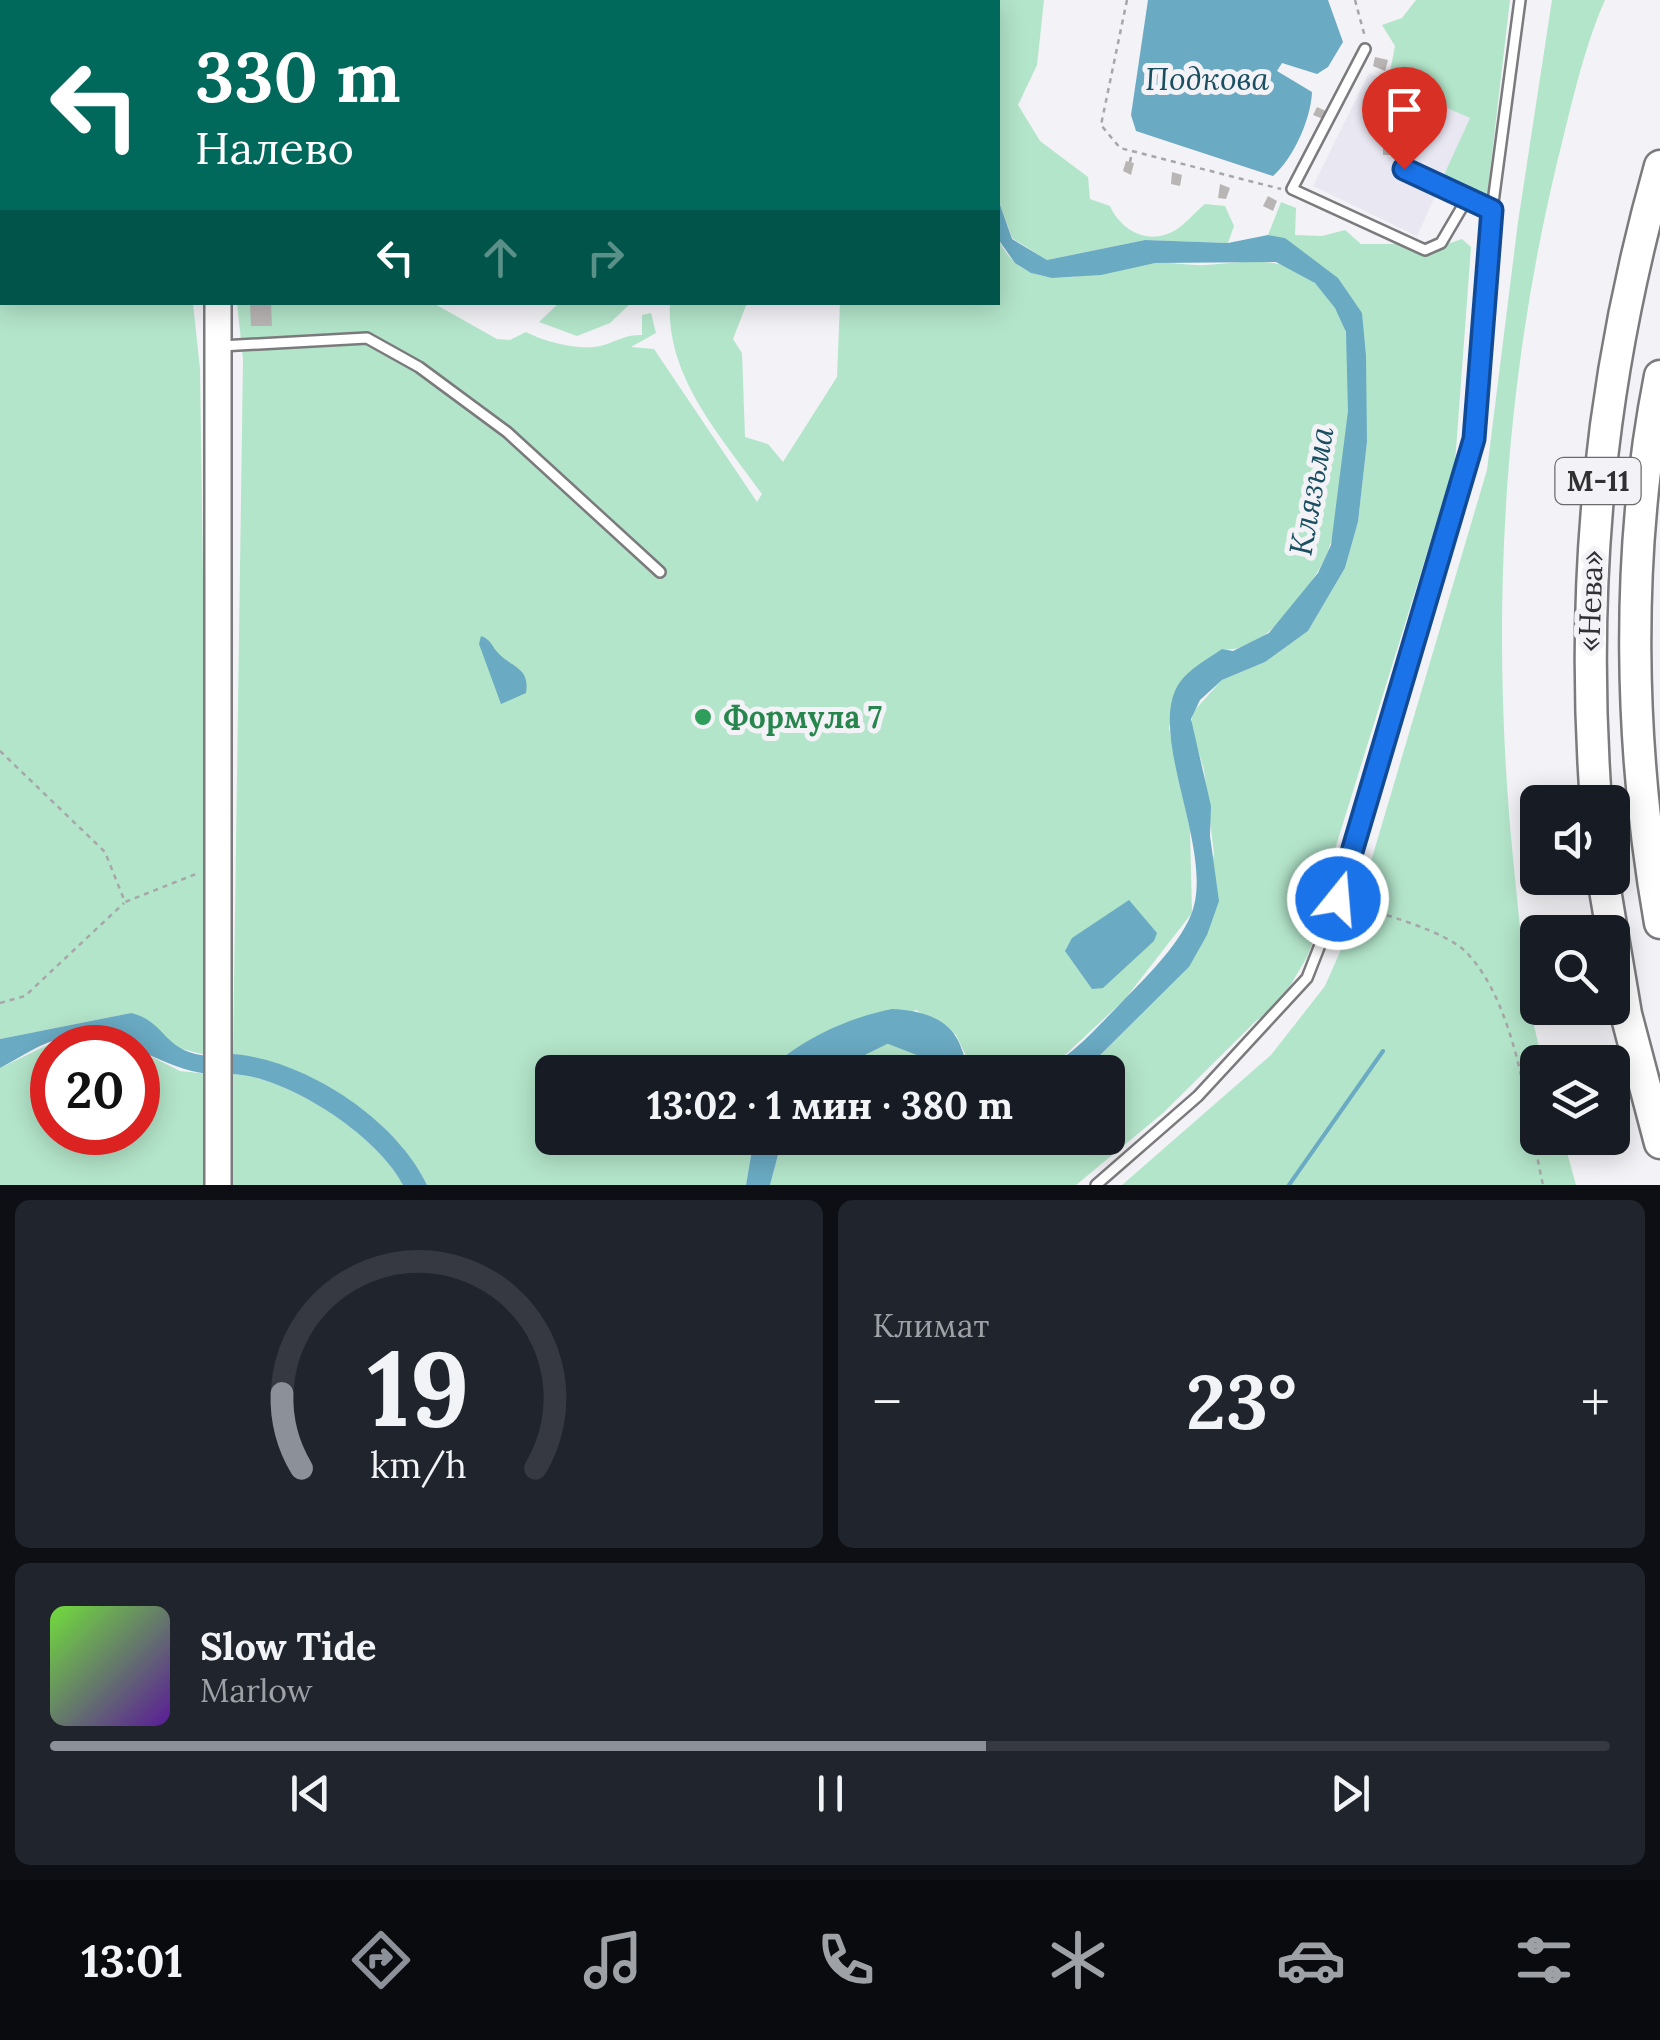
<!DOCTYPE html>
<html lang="ru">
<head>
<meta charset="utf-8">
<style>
  body { margin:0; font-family:Lora,serif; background:#20242c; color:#f1f3f6; height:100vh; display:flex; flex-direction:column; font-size:38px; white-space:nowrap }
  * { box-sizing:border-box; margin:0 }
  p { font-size:32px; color:#9ea1a6 }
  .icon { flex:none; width:55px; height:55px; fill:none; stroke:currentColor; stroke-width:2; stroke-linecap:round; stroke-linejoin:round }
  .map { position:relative; height:1185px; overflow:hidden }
  .panel { display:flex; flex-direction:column; gap:15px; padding:15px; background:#0d0f14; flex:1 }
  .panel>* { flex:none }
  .banner { position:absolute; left:0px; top:0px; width:1000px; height:305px; box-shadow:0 5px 25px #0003; background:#00695c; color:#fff; overflow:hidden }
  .tools { position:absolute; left:1520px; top:785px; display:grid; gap:20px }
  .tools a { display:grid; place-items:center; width:110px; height:110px; border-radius:15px; background:#171b24; box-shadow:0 5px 25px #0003; font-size:50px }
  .speed { position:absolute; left:30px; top:1025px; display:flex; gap:20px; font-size:50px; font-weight:700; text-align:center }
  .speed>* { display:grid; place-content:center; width:130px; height:130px; border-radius:50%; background:#171b24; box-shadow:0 5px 25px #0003; line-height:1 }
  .speed .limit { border:15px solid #d22; background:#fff; color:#111 }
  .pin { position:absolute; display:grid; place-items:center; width:85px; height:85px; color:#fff; margin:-102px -42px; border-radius:50% 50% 50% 0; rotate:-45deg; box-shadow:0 0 10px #0007 }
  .pin .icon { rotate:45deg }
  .me { position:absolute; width:110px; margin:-55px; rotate:17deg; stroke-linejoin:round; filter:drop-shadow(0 0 8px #0008) }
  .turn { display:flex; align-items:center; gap:35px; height:210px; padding:0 30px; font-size:45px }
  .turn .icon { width:130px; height:130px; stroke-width:2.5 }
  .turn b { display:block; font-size:70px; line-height:85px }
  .lanes { display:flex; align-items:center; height:95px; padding:0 30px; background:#0003; justify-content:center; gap:50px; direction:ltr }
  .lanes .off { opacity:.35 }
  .big { font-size:75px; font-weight:700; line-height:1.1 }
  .panel .widget { flex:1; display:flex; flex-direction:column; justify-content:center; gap:15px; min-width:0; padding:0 35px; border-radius:15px; background:#20242c }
  .panel .dial { align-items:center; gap:0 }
  .dial svg { height:260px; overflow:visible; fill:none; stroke:#363941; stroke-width:7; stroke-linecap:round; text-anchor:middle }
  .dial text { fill:#f1f3f6; stroke:none }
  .song { display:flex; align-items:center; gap:30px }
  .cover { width:120px; height:120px; border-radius:15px; background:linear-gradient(135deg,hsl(100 70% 55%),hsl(270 70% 35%)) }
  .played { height:10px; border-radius:5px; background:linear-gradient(90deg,#8c9099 60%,#363941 60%) }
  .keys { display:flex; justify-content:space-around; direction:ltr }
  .heat { display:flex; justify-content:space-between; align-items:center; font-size:55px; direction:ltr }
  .panel .tiles { flex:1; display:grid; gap:15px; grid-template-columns:1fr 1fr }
  .widget:last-child { grid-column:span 2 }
  .trip { position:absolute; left:535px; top:1055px; width:590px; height:100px; border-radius:15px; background:#171b24; box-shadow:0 5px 25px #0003; font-weight:700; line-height:100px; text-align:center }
  .dock { display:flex; height:160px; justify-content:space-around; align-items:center; background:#090b0e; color:#9ea1a6 }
  .dock .icon { width:70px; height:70px }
  .dock .selected { color:#8c9099 }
  .dock b { font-size:45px; color:#f1f3f6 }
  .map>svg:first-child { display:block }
</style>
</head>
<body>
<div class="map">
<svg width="1660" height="1185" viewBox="0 0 1660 1185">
  <rect width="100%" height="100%" fill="#f3f2f6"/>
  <path fill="#e9e7f2" d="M 1369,73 L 1471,118 L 1417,236 L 1313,186 Z"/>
  <g fill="#b3e5ca">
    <path d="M 0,0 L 53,2 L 2,2 L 2,302 L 193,303 L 200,369 L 210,1056 L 170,1046 L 131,1013 L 0,1039 Z"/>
    <path d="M 129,0 L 748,0 L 131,2 Z"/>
    <path d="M 1000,0 L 1044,0 L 1037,65 L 1018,105 L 1040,141 L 1088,177 L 1090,199 L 1110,206 C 1120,229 1146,245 1172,232 C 1183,227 1195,212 1205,204 L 1225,206 L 1234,226 L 1228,243 L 1145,240 L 1047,260 L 1012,238 L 998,199 Z"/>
    <path d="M 1416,0 L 1510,0 L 1487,197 L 1444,175 L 1470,118 L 1388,82 L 1395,46 L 1382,25 L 1402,18 Z"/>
    <path d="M 1552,0 L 1605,0 C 1582,52 1570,112 1556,167 C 1501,398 1490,632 1514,868 C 1521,934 1525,999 1543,1062 L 1538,1062 L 1538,1138 L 1563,1138 L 1576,1185 L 1122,1185 L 1271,1055 L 1325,986 L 1353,922 L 1487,470 L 1518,222 Z"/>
    <path d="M 1281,202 L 1296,208 L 1295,235 L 1322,236 L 1345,230 L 1361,244 L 1399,244 L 1418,254 L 1462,239 L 1471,247 L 1455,463 L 1335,849 L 1328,902 L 1307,957 L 1277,1008 L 1257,1020 L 1163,1113 L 1076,1185 L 770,1185 L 778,1155 L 777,1138 L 1108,1138 L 1108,1072 L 1083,1072 L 1189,967 L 1214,854 L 1204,770 L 1191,726 L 1193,712 L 1222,680 L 1265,662 L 1308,631 L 1345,568 L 1358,522 L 1367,442 L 1362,313 L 1285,238 L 1268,235 Z"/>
    <path d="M 998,239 C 1030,305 1100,267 1154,263 C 1172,262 1190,266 1207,265 C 1244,262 1286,254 1315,283 C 1328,295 1343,316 1346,334 C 1355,384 1346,498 1330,545 C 1321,574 1299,598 1280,621 C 1267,636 1242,653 1222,649 L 1180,682 L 1169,728 L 1190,830 L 1192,913 L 1125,999 L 1065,1055 L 1036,1072 L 974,1072 L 956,1035 L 916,1010 L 784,1058 L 767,1072 L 552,1072 L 552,1138 L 754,1138 L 746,1185 L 427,1185 C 396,1119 305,1061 233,1054 L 243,359 L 237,303 L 433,303 L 497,339 L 510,340 L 526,332 C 545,342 583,352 604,345 C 619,340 625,335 642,335 L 642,315 L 651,313 L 656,333 L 631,347 L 654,349 L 757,502 L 762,494 C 721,436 666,377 670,303 L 747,303 L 733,339 L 742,353 L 745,437 L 768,444 L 783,462 L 837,377 L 840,303 L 998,302 Z"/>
    <path d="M 560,302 L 631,302 L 631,303 L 610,323 L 577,336 L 539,322 Z"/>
    <path d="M 893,1035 C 923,1036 938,1043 948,1072 L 821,1072 L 850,1045 Z"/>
    <path d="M 62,1038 L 118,1040 L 133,1047 L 52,1048 L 52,1132 L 138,1132 L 138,1050 L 180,1071 L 209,1074 L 206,1185 L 0,1185 L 0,1068 Z"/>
    <path d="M 232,1074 C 287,1076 378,1136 403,1185 L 233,1185 Z"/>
  </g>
  <g fill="#6aaac3">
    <path d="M 1148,0 L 1328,0 L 1343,42 L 1328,67 L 1317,74 L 1282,63 L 1277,71 L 1312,92 C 1311,119 1293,159 1273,176 L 1136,131 L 1131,115 Z"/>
    <path d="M 998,199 L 1012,239 L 1047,260 L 1145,240 L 1228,243 L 1268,235 L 1285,238 L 1338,278 L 1362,313 L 1366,356 L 1367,442 L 1358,522 L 1345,568 L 1308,631 L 1265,662 L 1222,680 L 1200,700 L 1191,719 L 1211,806 L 1210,836 L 1219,901 L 1207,935 L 1189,967 L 1083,1072 L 1036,1072 C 1069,1061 1095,1029 1119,1005 C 1143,980 1177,948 1191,915 C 1217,853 1144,732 1180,682 C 1189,669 1209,658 1222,649 L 1233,651 L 1269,633 L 1318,573 L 1331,545 L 1348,411 L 1346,332 L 1335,308 L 1315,283 L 1276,262 L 1155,263 L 1101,275 L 1052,278 L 1031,273 L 1015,263 L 998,239 Z"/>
    <path d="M 481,636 C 492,640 491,646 499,654 C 513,668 530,668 526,693 L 501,704 L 479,644 Z"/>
    <path d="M 1129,900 L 1157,933 L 1154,941 L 1103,988 L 1092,989 L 1065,951 L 1072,938 Z"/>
    <path d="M 892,1009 C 914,1010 943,1015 956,1037 C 964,1049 963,1062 974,1072 L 948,1072 C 935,1032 885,1022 850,1045 C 839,1053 832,1065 821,1072 L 767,1072 C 799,1040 847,1018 892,1009 Z"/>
    <path d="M 131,1013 C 168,1022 162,1053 210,1056 L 209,1074 C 156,1068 119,1027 63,1038 C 42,1042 19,1058 0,1068 L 0,1039 Z"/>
    <path d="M 233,1054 C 305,1060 396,1119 427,1185 L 403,1185 C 378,1136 287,1076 232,1074 Z"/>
    <path d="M 754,1138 L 777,1138 L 778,1155 L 770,1185 L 746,1185 Z"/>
  </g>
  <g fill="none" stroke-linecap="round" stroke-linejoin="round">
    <path stroke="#6aaac3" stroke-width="4" d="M 1289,1185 L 1383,1051"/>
    <path stroke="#6aaac3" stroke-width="25" d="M 802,1072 L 887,1030 L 939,1050 L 958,1072"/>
  </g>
  <g fill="#bab5b5">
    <path d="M 1375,57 L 1388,60 L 1385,71 L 1373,66 Z"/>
    <path d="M 1317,107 L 1326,111 L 1323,119 L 1313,115 Z"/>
    <path d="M 1383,145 L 1395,145 L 1394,155 L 1383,155 Z"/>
    <path d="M 1126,161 L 1134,163 L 1131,175 L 1123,171 Z"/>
    <path d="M 1172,172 L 1182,175 L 1180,186 L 1171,184 Z"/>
    <path d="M 1220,184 L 1230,188 L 1226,199 L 1218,198 Z"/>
    <path d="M 1268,196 L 1277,201 L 1273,211 L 1263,206 Z"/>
    <path d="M 250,302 L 271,302 L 272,326 L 251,326 Z"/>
  </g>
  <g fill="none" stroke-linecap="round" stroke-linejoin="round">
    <g stroke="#7b7b7e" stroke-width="14">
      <g id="lane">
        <path d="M 1365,49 L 1292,189 L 1425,250 L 1441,243 L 1468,197"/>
        <path d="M 1404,169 L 1492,210"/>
        <path d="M 221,346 L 367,338 L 419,367 L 507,432 L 660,572"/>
        <path d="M 1096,1185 L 1198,1096 L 1307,978 L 1338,899 L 1475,439 L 1492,210 L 1520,0"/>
      </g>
    </g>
    <g stroke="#7b7b7e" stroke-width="30">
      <g id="secondary">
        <path d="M 77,0 L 80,2"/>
        <path d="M 218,302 L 218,1185"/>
      </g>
    </g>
    <g stroke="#7b7b7e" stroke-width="35">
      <g id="highway">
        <path d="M 1660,376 C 1625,553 1629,746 1660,923"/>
        <path d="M 1596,802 C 1580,583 1600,378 1660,166"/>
        <path d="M 1603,878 L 1626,1014 L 1660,1143"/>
      </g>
    </g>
    <g stroke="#a7a6a9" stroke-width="2.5" stroke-dasharray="5 5" stroke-linecap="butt">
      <path d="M 1127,0 L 1101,125 L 1120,148 L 1281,189"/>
      <path d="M 1355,0 L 1365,37"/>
      <path d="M 729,2 L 731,0"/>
      <path d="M 1130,162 L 1132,152"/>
      <path d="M 0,751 L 105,852 L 125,902 L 196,874"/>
      <path d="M 1349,903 C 1380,914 1446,930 1468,954 C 1518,1009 1527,1114 1543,1185"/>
      <path d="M 0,1003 L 25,996 L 124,903"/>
    </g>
    <use href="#lane" stroke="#fff" stroke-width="9"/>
    <use href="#secondary" stroke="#fff" stroke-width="25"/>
    <use href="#highway" stroke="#fff" stroke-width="30"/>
  </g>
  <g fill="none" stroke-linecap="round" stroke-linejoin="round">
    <g stroke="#114b97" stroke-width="25">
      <path id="route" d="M 1338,899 L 1474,439 L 1492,210 L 1404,169"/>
    </g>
    <use href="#route" stroke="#1a73e8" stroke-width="18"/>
  </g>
  <circle fill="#2e9e5b" stroke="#f3f2f6" stroke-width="4" cx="703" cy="717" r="10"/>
  <g text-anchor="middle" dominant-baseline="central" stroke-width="10" stroke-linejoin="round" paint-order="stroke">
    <rect fill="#f3f2f6" stroke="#6b6b6e" stroke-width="2.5" x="1555.5" y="458" width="85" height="46" rx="8"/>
    <g font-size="28" font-weight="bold" fill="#313133">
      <text x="1598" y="481">М-11</text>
    </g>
    <g font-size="30" fill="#313133" stroke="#f3f2f6">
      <text transform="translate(1590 601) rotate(-88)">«Нева»</text>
    </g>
    <g font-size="30" font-weight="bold" fill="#27864d" stroke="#f3f2f6" text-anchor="start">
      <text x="723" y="717">Формула 7</text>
    </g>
    <g font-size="32" font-style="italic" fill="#194f61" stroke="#f3f2f6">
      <text x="1207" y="78">Подкова</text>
      <text transform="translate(1311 491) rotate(-80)">Клязьма</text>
    </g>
  </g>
</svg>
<div class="tools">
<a><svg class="icon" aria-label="sound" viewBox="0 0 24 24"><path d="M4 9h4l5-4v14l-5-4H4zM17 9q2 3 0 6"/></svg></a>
<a><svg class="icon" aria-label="search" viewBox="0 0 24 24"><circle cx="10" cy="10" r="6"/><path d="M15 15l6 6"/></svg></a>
<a><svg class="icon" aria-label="layers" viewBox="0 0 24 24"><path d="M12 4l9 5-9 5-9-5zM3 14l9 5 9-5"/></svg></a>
</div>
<div class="speed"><div class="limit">20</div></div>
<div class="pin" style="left:1404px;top:169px;background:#d93025"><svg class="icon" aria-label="arrive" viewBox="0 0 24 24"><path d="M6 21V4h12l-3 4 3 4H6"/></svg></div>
<svg class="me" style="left:1338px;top:899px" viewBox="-20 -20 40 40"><circle r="17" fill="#1a73e8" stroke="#fff" stroke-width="3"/><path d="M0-11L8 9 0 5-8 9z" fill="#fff"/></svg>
<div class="trip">13:02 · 1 мин · 380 m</div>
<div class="banner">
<div class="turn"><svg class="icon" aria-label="left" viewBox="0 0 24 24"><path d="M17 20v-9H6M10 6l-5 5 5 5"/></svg><div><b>330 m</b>Налево</div></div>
<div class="lanes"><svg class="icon" aria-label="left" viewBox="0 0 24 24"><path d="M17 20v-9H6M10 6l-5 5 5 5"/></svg><svg class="icon off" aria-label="ahead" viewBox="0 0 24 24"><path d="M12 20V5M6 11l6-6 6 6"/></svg><svg class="icon off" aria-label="right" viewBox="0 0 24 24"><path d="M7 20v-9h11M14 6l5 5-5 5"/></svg></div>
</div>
</div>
<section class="panel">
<div class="tiles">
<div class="widget dial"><svg viewBox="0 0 100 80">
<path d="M14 69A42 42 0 1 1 86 69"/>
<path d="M14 69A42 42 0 0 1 8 46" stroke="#8c9099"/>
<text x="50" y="56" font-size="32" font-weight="700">19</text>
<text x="50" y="72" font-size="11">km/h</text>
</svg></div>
<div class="widget"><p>Климат</p>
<div class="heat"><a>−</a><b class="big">23°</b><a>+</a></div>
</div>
<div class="widget">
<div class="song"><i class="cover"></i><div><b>Slow Tide</b><p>Marlow</p></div></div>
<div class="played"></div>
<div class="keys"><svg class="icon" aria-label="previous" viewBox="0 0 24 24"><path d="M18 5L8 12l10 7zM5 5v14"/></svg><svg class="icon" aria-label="pause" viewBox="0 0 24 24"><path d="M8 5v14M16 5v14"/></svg><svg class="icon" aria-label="next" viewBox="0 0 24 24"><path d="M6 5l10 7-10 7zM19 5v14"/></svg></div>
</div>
</div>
</section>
<nav class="dock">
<b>13:01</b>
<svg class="icon selected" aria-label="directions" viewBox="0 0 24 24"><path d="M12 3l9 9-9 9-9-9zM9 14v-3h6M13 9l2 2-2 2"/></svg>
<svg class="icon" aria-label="music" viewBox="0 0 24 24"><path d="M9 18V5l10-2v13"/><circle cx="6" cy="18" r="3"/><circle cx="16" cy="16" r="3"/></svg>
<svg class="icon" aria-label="phone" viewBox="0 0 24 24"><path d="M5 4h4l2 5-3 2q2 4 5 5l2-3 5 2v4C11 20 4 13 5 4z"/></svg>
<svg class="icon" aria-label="climate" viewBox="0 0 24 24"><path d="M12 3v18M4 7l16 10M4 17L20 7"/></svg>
<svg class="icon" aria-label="car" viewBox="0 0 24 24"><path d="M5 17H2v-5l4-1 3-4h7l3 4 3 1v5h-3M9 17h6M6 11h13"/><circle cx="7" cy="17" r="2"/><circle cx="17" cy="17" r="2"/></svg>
<svg class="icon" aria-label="filters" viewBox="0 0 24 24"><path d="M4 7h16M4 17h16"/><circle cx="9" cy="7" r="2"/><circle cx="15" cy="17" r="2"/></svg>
</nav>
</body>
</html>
